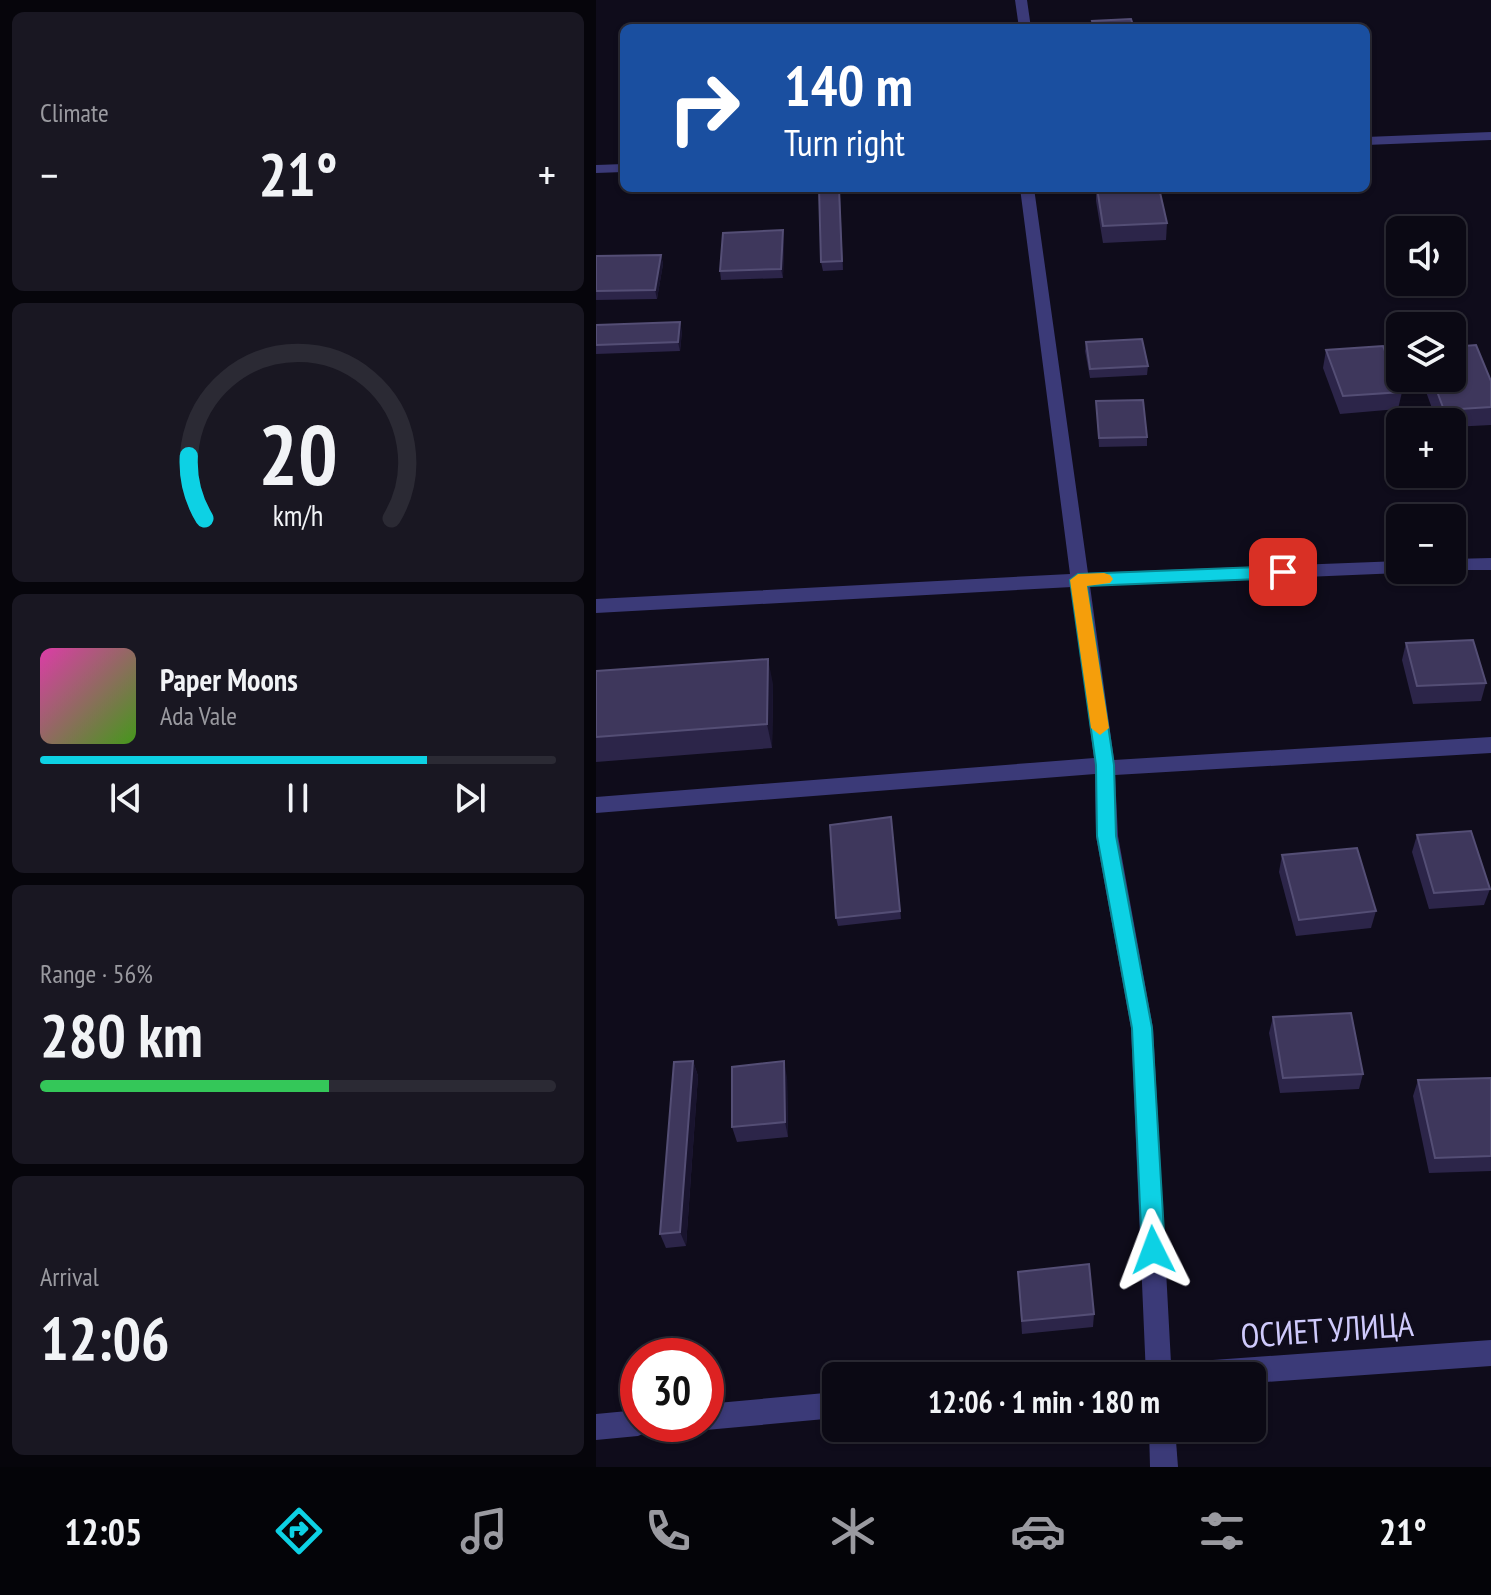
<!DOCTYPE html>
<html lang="en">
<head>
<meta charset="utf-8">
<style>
  body { margin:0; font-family:"PT Sans Narrow",sans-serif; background:#191722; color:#f1f3f6; height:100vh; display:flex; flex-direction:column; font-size:30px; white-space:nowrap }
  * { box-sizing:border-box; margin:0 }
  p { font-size:26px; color:#9a9aa0 }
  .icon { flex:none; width:44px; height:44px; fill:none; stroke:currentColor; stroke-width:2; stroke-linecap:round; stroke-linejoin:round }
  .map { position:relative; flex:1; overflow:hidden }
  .side { display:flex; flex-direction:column; gap:12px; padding:12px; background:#06050b; width:596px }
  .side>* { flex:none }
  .hud { position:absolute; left:24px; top:24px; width:750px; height:168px; border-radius:12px; box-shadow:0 2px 6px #0004,0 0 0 2px #2b2a34; background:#1a4fa0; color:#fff; overflow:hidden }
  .fabs { position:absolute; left:790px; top:216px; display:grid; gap:16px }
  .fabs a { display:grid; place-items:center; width:80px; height:80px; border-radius:12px; background:#0b0914; box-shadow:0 2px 6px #0004,0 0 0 2px #2b2a34; font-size:40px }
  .speed { position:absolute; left:24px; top:1338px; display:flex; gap:16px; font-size:40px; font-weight:700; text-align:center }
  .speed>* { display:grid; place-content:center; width:104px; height:104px; border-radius:50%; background:#0b0914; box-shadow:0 2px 6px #0004,0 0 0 2px #2b2a34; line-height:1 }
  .speed .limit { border:12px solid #d22; background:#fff; color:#111 }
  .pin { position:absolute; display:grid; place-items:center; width:68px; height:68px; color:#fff; margin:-34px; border-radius:16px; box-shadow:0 4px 12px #0006 }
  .me { position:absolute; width:88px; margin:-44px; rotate:357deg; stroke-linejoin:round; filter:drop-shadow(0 0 6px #0008) }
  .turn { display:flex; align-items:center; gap:28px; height:168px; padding:0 32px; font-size:36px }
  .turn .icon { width:104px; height:104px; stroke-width:2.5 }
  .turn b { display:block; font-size:56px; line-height:68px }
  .big { font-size:60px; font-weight:600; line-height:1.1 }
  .side .widget { flex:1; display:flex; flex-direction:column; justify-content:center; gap:12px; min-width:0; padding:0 28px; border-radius:12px; background:#191722 }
  .side .dial { align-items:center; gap:0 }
  .dial svg { height:208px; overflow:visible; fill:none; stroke:#2b2a34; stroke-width:7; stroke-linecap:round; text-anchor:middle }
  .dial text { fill:#f1f3f6; stroke:none }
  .song { display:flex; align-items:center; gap:24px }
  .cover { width:96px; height:96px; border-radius:12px; background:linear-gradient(135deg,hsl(320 70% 55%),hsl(100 70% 35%)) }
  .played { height:8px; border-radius:4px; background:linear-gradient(90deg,#0dd1e4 75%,#2b2a34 75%) }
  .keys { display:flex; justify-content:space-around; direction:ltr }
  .heat { display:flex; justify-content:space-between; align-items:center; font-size:44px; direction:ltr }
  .charge { height:12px; border-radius:6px; background:linear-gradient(90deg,#34c759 56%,#2b2a34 0) }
  .trip { position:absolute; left:226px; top:1362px; width:444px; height:80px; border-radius:12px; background:#0b0914; box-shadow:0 2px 6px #0004,0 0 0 2px #2b2a34; font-weight:600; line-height:80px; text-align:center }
  .tab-bar { display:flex; height:128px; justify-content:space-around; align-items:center; background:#040408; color:#9a9aa0 }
  .tab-bar .icon { width:56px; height:56px }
  .tab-bar .selected { color:#0dd1e4 }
  .tab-bar b { font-size:36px; color:#f1f3f6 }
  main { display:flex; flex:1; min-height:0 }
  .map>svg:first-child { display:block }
</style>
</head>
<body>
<main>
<section class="side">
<div class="widget"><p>Climate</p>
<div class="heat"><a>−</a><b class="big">21°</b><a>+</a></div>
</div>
<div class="widget dial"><svg viewBox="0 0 100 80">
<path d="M14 69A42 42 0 1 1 86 69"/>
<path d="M14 69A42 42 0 0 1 8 45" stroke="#0dd1e4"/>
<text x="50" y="56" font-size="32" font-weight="700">20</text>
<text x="50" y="72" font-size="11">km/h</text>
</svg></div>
<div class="widget">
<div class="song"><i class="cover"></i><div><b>Paper Moons</b><p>Ada Vale</p></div></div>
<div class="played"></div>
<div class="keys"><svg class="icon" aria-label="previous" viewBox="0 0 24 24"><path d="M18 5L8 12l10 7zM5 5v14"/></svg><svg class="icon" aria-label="pause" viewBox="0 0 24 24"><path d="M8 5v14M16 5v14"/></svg><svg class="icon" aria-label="next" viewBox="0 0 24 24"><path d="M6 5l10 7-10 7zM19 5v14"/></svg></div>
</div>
<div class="widget"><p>Range · 56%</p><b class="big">280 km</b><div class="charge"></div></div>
<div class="widget"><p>Arrival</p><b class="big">12:06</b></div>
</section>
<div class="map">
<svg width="895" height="1467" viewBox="0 0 895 1467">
  <rect width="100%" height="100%" fill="#0f0c1b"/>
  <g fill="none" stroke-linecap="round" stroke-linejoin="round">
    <g fill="#3b3a78" fill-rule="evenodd">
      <path d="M 419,0 L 431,0 L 435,28 L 423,28 Z"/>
      <path d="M 895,132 L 895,140 L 770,145 L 770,137 Z"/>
      <path d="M 28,164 L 28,172 L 0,173 L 0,165 Z"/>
      <path d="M 424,188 L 438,188 L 492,573 L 804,561 L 804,570 L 811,570 L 804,573 L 494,586 L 518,760 L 895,737 L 895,753 L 519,775 L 522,836 L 557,1028 L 575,1363 L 895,1340 L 895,1366 L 656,1383 L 656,1376 L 550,1376 L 535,1028 L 500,836 L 499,774 L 0,813 L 0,797 L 498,758 L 476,587 L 0,613 L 0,599 L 474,574 Z"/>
      <path d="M 895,558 L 895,570 L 851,570 L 856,570 L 856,559 Z"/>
      <path d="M 240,1392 L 240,1418 L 110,1430 L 99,1424 L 110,1424 L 110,1404 Z"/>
      <path d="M 42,1410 L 42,1424 L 55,1424 L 51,1432 L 42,1436 L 0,1440 L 0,1414 Z"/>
      <path d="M 553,1428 L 579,1428 L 582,1467 L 554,1467 Z"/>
    </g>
  </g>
  <g fill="#2c2549">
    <path d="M 500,188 L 563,188 L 571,223 L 570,240 L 507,243 L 500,201 Z"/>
    <path d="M 244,196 L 247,270 L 227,271 L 225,262 Z"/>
    <path d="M 188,239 L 187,278 L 125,280 L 124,271 Z"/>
    <path d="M 65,255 L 67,264 L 61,299 L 0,300 L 0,256 Z"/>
    <path d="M 0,325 L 86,331 L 84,351 L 0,354 Z"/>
    <path d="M 490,342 L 552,366 L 551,375 L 494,378 L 489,351 Z"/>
    <path d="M 730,350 L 806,392 L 802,409 L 744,414 L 727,368 Z"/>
    <path d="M 825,378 L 856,378 L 895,381 L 895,425 L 856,427 L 856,422 L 841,422 Z"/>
    <path d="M 500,401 L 551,437 L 551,446 L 503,447 Z"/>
    <path d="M 810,643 L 890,683 L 885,701 L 817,704 L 806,660 Z"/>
    <path d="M 0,671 L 177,684 L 176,748 L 0,762 Z"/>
    <path d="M 295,817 L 305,919 L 242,926 L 240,918 Z"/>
    <path d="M 821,835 L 894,889 L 888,905 L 833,909 L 816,852 Z"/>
    <path d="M 686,855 L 780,911 L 775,928 L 700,936 L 683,872 Z"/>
    <path d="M 677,1017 L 767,1074 L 763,1089 L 684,1093 L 673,1033 Z"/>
    <path d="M 97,1061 L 102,1076 L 90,1246 L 70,1248 L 64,1234 Z"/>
    <path d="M 191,1077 L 192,1137 L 141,1142 L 136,1127 Z"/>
    <path d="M 895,1078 L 895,1171 L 833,1173 L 817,1096 L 822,1080 Z"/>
    <path d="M 422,1272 L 498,1314 L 497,1327 L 426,1334 Z"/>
  </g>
  <g fill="#19142e">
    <path d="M 187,230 L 188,239 L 187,278 L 185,269 Z"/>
    <path d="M 65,255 L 67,264 L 61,299 L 59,290 Z"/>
    <path d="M 84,322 L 86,331 L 84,351 L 82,342 Z"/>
    <path d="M 172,659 L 177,684 L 176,748 L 171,724 Z"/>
    <path d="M 97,1061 L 102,1076 L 90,1246 L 84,1232 Z"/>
    <path d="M 188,1061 L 191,1077 L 192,1137 L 189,1122 Z"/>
  </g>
  <g fill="#3e375c" stroke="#544e75" stroke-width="2">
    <path d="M 535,19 L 538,28 L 498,28 L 496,21 Z"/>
    <path d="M 223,188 L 243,188 L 246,261 L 225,262 Z"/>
    <path d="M 501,188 L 563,188 L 571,223 L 507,226 Z"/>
    <path d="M 187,230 L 185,269 L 124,271 L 127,233 Z"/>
    <path d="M 65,255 L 59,290 L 0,291 L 0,256 Z"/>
    <path d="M 84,322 L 82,342 L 0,345 L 0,325 Z"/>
    <path d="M 546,339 L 552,366 L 494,369 L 490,342 Z"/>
    <path d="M 880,345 L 895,381 L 895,407 L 848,410 L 836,378 L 856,378 L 856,347 Z"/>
    <path d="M 787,346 L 806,392 L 747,396 L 730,350 Z"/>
    <path d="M 547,400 L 551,437 L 503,438 L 500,401 Z"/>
    <path d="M 877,640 L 890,683 L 821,686 L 810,643 Z"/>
    <path d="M 172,659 L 171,724 L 0,737 L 0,671 Z"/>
    <path d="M 295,817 L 304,911 L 240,918 L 234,825 Z"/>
    <path d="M 875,831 L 894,889 L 838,893 L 821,835 Z"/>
    <path d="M 761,848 L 780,911 L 703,920 L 686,855 Z"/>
    <path d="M 755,1013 L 767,1074 L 687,1078 L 677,1017 Z"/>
    <path d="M 97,1061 L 84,1232 L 64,1234 L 78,1062 Z"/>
    <path d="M 188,1061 L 189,1122 L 136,1127 L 136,1067 Z"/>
    <path d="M 895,1078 L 895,1156 L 839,1158 L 822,1080 Z"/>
    <path d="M 493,1264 L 498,1314 L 426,1321 L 422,1272 Z"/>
  </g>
  <path fill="#0dd1e4" stroke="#088894" stroke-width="2" d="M 687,566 L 695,572 L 687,578 L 491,586 L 518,765 L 520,836 L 556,1028 L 569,1250 L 565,1257 L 557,1261 L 549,1257 L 546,1250 L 536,1028 L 501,836 L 500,765 L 474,580 L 482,574 Z"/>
  <path fill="#f59e0b" d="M 508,573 L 514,575 L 517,579 L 514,583 L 491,586 L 513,728 L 504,735 L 495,728 L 474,580 L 482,574 Z"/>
  <g text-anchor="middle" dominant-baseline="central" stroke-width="8" stroke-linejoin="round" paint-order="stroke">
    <g font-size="34" fill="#cfcafc" stroke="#0f0c1b">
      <text transform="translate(731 1329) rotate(-4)">ОСИЕТ УЛИЦА</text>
    </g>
  </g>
</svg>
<div class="fabs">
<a><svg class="icon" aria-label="sound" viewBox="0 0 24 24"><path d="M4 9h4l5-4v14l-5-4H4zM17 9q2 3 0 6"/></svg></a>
<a><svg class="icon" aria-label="layers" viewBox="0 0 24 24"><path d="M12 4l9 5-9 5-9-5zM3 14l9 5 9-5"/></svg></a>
<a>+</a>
<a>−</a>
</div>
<div class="speed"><div class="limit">30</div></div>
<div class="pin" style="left:687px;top:572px;background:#d93025"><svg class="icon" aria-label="arrive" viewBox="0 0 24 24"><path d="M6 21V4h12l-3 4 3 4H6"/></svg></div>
<svg class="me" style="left:557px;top:1250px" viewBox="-20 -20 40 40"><path d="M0-17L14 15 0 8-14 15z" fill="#0dd1e4" stroke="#fff" stroke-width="4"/></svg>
<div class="trip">12:06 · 1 min · 180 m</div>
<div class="hud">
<div class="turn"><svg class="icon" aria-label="right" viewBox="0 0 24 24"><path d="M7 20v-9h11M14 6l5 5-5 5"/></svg><div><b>140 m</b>Turn right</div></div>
</div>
</div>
</main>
<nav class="tab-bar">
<b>12:05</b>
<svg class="icon selected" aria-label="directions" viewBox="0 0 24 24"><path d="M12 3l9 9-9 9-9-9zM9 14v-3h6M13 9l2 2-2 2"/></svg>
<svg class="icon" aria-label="music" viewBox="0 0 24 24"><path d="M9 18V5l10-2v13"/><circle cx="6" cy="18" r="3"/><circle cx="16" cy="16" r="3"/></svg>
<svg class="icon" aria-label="phone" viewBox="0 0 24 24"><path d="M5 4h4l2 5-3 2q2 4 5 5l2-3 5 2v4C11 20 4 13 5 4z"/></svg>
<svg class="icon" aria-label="climate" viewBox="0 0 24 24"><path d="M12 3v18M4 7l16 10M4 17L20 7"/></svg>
<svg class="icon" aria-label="car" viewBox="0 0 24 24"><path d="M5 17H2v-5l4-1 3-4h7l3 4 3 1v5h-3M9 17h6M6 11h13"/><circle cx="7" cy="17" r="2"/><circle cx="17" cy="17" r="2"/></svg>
<svg class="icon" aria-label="filters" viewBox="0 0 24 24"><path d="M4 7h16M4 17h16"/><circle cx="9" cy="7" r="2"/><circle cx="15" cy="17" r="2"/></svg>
<b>21°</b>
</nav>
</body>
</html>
